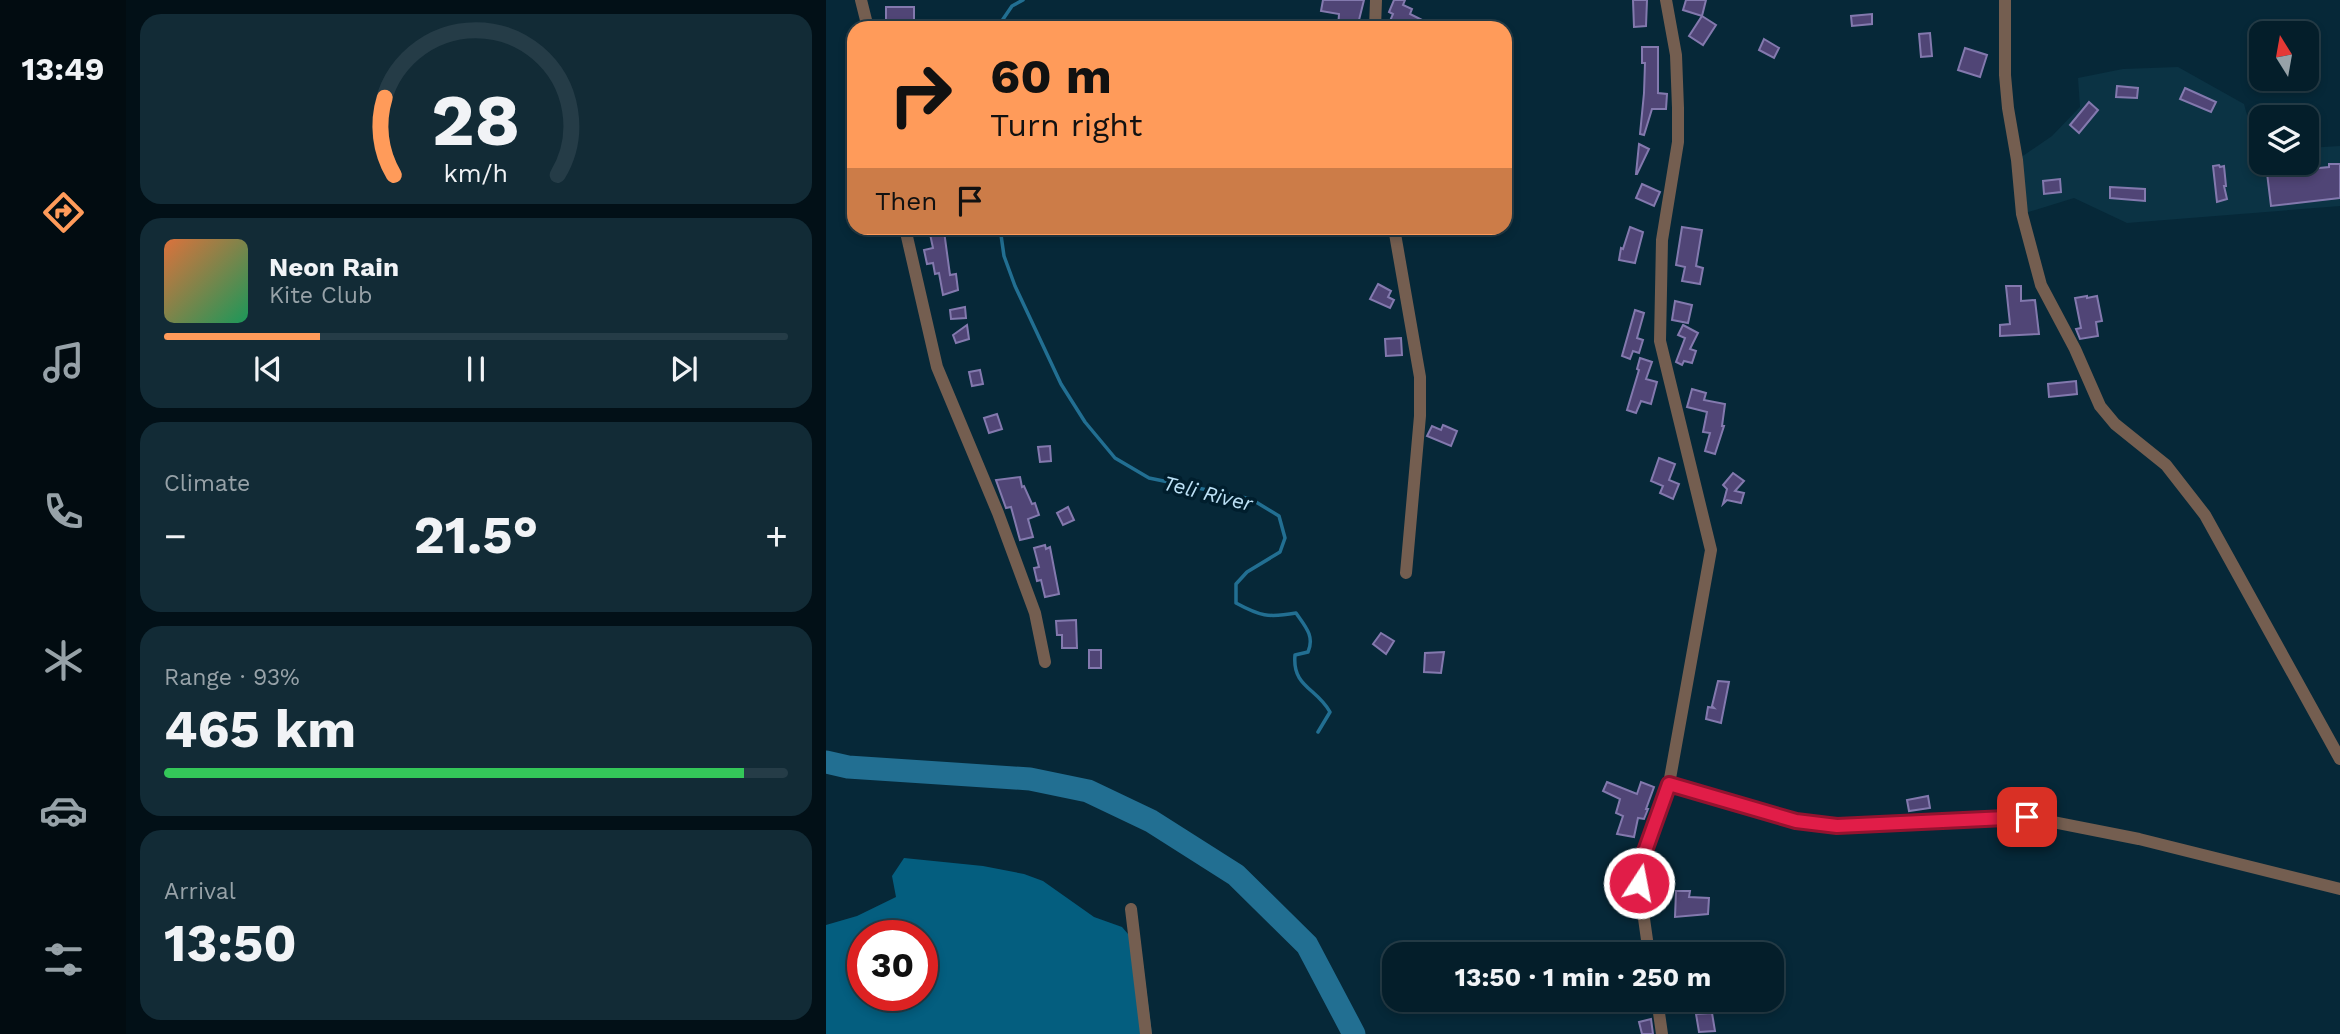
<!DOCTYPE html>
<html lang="en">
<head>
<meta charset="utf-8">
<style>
  body { margin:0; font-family:"Work Sans",sans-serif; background:#122b36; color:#f1f3f6; height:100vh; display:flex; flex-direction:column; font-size:26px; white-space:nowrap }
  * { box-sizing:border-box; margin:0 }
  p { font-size:23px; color:#97a2a8 }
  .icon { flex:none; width:38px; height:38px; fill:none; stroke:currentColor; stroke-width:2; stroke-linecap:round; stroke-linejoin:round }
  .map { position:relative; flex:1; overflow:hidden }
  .panel { display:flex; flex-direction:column; gap:14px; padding:14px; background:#021017; width:700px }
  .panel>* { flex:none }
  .top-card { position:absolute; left:21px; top:21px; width:665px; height:214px; border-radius:21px; box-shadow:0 4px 10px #0003,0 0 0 2px #253c47; background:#ff9b5a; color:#111; overflow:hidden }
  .needle { width:46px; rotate:349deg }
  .controls { position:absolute; left:1423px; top:21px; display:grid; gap:14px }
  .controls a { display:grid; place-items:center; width:70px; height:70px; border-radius:14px; background:#041e2a; box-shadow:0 4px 10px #0003,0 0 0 2px #253c47; font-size:35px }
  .speed { position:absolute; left:21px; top:920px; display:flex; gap:14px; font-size:35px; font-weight:700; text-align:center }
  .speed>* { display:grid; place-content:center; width:91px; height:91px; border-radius:50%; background:#041e2a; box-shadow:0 4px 10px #0003,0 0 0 2px #253c47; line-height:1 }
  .speed .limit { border:10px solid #d22; background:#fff; color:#111 }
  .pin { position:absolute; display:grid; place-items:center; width:60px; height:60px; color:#fff; margin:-30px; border-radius:14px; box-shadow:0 4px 10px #0006 }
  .me { position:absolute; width:77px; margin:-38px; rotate:11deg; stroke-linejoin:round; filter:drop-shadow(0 0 5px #0008) }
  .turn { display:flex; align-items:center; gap:24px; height:147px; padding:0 28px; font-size:32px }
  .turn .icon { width:91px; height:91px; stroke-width:2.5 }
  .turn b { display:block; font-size:49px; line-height:60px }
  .then { display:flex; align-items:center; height:66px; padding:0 28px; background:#0003; gap:14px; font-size:26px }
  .big { font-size:52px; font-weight:700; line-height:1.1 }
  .panel .card { flex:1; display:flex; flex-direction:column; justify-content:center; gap:10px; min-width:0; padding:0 24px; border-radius:21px; background:#122b36 }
  .panel .dial { align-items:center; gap:0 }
  .dial svg { height:182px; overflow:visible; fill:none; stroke:#253c47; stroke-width:7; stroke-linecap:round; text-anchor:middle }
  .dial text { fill:#f1f3f6; stroke:none }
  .song { display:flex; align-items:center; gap:21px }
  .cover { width:84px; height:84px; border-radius:10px; background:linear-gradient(135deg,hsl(20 70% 55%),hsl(150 70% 35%)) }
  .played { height:7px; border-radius:4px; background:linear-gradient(90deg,#ff9b5a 25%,#253c47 25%) }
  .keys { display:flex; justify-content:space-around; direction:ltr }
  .heat { display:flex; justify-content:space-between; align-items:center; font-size:38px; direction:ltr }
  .charge { height:10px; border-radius:5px; background:linear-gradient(90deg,#34c759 93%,#253c47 0) }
  .trip { position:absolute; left:556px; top:942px; width:402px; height:70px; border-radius:21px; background:#041e2a; box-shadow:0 4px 10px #0003,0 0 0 2px #253c47; font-weight:700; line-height:70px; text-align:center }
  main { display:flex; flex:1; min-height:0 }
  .tab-bar { display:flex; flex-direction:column; width:126px; justify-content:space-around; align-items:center; background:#020c11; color:#97a2a8 }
  .tab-bar .icon { width:49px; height:49px }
  .tab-bar .on { color:#ff9b5a }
  .tab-bar b { font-size:32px; color:#f1f3f6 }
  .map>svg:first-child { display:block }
</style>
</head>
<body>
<main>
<nav class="tab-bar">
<b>13:49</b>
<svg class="icon on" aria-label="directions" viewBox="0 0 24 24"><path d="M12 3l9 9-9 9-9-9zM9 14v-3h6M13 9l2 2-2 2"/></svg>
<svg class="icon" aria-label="music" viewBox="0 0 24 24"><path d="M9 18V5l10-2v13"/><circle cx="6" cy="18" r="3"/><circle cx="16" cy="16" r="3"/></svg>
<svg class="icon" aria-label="phone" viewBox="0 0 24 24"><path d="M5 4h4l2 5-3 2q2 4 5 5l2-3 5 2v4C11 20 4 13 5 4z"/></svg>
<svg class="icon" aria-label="climate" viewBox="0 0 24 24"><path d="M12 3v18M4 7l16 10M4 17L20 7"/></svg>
<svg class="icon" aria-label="car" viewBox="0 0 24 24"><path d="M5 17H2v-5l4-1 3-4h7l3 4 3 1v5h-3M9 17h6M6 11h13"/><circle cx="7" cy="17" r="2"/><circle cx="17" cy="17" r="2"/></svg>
<svg class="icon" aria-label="filters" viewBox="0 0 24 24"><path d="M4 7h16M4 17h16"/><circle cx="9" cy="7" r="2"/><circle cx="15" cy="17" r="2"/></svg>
</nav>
<section class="panel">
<div class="card dial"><svg viewBox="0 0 100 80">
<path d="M14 69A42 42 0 1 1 86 69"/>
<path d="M14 69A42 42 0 0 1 10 35" stroke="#ff9b5a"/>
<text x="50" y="56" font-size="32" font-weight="700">28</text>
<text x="50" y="72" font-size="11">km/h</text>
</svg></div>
<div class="card">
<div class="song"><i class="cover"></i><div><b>Neon Rain</b><p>Kite Club</p></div></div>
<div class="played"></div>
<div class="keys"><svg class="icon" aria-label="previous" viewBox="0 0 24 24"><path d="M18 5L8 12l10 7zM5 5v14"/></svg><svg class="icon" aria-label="pause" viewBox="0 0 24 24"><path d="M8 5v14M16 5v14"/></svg><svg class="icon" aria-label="next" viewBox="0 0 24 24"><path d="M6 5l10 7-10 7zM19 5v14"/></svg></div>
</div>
<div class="card"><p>Climate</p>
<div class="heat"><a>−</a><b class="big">21.5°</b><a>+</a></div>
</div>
<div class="card"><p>Range · 93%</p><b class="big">465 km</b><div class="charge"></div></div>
<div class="card"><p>Arrival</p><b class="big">13:50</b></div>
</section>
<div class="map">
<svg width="1514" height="1034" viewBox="0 0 1514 1034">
  <rect width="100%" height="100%" fill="#062838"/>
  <path fill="#0b3344" d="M 1352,67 L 1418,104 L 1431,151 L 1435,151 L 1435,163 L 1480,163 L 1481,148 L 1514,146 L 1514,206 L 1301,223 L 1248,198 L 1196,214 L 1191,160 L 1226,136 L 1254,107 L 1252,78 L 1297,69 Z"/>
  <path fill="#045e7f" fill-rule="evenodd" d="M 78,858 L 157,866 L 198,874 L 217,881 L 268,917 L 296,927 L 315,949 L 326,1034 L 0,1034 L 0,925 L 31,916 L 70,897 L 66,876 ZM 37,936 L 96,936 L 96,996 L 37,996 Z"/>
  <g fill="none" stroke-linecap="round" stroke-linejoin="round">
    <g stroke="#226f92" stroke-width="3.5">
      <path d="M 171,28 L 186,6 L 197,0"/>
      <path d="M 174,228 L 178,256 L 189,286 L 235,384 L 259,422 L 289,458 L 323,478 L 425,499 L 453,516 L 459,538 L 454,552 L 421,572 L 410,584 L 410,603 C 434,616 442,618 470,613 C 479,626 489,636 482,652 L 469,655 C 466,687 491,688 504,712 L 492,732"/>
    </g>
    <path stroke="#226f92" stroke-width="23" d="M 0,762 L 22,767 L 204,779 L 262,791 L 325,821 L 410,875 L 481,945 L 528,1034"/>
  </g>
  <g fill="#504576" stroke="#8379ae" stroke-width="2">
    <path d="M 497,0 L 538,0 L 531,28 L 512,28 L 513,14 L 495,11 Z"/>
    <path d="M 568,0 L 579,0 L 577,5 L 586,9 L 584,14 L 612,28 L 561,28 L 567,14 L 563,12 Z"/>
    <path d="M 807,0 L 821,0 L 820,26 L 808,27 Z"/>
    <path d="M 860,0 L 880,0 L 876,16 L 857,10 Z"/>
    <rect x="60" y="7" width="28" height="14"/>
    <path d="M 1046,14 L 1046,24 L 1026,26 L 1025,16 Z"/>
    <path d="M 876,16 L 890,25 L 877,45 L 863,36 Z"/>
    <path d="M 1104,33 L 1106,56 L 1095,57 L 1093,34 Z"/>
    <path d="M 938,39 L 953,48 L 948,58 L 933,50 Z"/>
    <path d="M 816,47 L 832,47 L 832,93 L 841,94 L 840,109 L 826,109 L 818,135 L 814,134 L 818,93 L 819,63 L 816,63 Z"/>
    <path d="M 1139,48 L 1161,55 L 1154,77 L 1132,70 Z"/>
    <path d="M 1291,86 L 1312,88 L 1311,98 L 1290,97 Z"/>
    <path d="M 1359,88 L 1390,102 L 1385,112 L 1354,99 Z"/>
    <path d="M 1263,102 L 1272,110 L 1253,133 L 1244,125 Z"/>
    <path d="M 813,144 L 823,149 L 811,174 L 810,174 Z"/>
    <path d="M 1503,164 L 1514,164 L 1514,198 L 1445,206 L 1441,173 L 1503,167 Z"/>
    <path d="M 1393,165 L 1394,167 L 1398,166 L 1400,186 L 1398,186 L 1401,199 L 1391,202 L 1387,166 Z"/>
    <path d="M 1234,179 L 1235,192 L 1218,194 L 1217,181 Z"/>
    <path d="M 816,184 L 834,192 L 828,206 L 810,198 Z"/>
    <path d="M 1284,187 L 1319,189 L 1319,201 L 1284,198 Z"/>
    <path d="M 804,227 L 817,232 L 809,263 L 793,260 L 795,248 L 797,249 Z"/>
    <path d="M 856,227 L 876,230 L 870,266 L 877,268 L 874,284 L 856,281 L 859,267 L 850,265 Z"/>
    <path d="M 118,231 L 124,275 L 130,274 L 132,290 L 117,295 L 113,273 L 109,274 L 107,263 L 101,264 L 98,250 L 107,248 L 104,234 Z"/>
    <path d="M 552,284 L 565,291 L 562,297 L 568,300 L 564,308 L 544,299 Z"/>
    <path d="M 1180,286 L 1195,286 L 1195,301 L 1209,300 L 1213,334 L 1174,336 L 1174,325 L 1184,324 Z"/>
    <path d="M 1261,296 L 1261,298 L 1271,296 L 1276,321 L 1270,322 L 1272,336 L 1254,339 L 1250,329 L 1255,328 L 1249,298 Z"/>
    <path d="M 849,301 L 866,305 L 862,323 L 846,320 Z"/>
    <path d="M 139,307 L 140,318 L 125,319 L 124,310 Z"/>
    <path d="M 809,310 L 818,313 L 811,338 L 817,340 L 813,353 L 807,351 L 804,359 L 796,356 Z"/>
    <path d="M 141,325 L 143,339 L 130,343 L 127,335 Z"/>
    <path d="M 857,325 L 872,333 L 864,349 L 870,351 L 866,363 L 858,361 L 856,365 L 850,362 L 859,338 L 852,335 Z"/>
    <path d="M 575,338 L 576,355 L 560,356 L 559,339 Z"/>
    <path d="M 814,358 L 826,362 L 820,379 L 831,382 L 825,404 L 815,401 L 810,413 L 801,410 L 813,370 L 811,369 Z"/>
    <path d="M 154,370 L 157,384 L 146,386 L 143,372 Z"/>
    <path d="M 1250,381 L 1251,394 L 1223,397 L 1222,384 Z"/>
    <path d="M 866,389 L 880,393 L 878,400 L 899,404 L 896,426 L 898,426 L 889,454 L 879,451 L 884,433 L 877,432 L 881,412 L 861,407 Z"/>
    <path d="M 171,414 L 176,429 L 163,433 L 158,418 Z"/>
    <path d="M 617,425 L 631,431 L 625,446 L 601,436 L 606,426 L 615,430 Z"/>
    <path d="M 224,446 L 225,461 L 214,462 L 212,447 Z"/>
    <path d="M 833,458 L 849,464 L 843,480 L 853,484 L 847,499 L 834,493 L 837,486 L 825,481 Z"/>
    <path d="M 907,473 L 918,481 L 909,491 L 918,493 L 915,503 L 901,500 L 897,504 L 901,489 L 897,485 Z"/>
    <path d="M 194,477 L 196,487 L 198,486 L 206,504 L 209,503 L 213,515 L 202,519 L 207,537 L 194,540 L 185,507 L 180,508 L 170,480 Z"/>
    <path d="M 242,507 L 248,520 L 237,525 L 231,513 Z"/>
    <path d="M 219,545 L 220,549 L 224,547 L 233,594 L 219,597 L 215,580 L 211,581 L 208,568 L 213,567 L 208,548 Z"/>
    <path d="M 250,620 L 251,648 L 236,648 L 236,635 L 231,635 L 230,621 Z"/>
    <path d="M 555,633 L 568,641 L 560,654 L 547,644 Z"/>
    <rect x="263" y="650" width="12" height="18"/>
    <path d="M 618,652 L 615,673 L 598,672 L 599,653 Z"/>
    <path d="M 892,681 L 903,682 L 895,723 L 880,719 L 882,707 L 888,708 L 886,706 Z"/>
    <path d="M 781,782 L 811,794 L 815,782 L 828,787 L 820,809 L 822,809 L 818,819 L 812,818 L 808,837 L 791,834 L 797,816 L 790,813 L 794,799 L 777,791 Z"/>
    <path d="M 1102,796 L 1104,808 L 1083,811 L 1081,800 Z"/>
    <path d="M 850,891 L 864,891 L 863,897 L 883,898 L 882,914 L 849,917 Z"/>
    <path d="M 886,1013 L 889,1031 L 873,1032 L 870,1014 Z"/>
    <path d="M 825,1019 L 827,1034 L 816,1034 L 813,1022 Z"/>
  </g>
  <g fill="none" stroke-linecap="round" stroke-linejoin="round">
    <g stroke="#745e50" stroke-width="12">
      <path d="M 35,0 L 42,28"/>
      <path d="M 1179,0 L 1179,75 L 1182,108 L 1191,160 L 1196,214 L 1215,285 L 1249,349 L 1274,406 L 1289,424 L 1340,465 L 1379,515 L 1514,759"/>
      <path d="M 549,28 L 550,0"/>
      <path d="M 79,228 L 111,367 L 172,513 L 209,613 L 219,662"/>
      <path d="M 568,228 L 594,377 L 594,416 L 580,573"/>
      <path d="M 843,784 L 969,821 L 1011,826 L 1201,817 L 1313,839 L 1514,889"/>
      <path d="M 305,909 L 320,1034"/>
      <path d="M 823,954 L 813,883 L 819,851 L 843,784 L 885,550 L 834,341 L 836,240 L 852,142 L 852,108 L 850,55 L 840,0"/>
      <path d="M 831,999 L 836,1034"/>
    </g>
  </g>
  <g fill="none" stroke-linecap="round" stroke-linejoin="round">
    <g stroke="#92132f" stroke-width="18">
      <path id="route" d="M 813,883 L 819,851 L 843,784 L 970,821 L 1011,826 L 1201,817"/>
    </g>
    <use href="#route" stroke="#e11d48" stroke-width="12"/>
  </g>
  <g text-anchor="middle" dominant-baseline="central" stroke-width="7" stroke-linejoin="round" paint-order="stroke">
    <g font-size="21" font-style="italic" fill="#bde2f7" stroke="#001e2d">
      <text transform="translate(382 493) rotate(14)">Teli River</text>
    </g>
  </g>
</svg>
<div class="controls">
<a><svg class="needle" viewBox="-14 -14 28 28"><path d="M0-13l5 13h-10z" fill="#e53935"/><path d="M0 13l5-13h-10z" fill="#97a2a8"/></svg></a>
<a><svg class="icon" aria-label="layers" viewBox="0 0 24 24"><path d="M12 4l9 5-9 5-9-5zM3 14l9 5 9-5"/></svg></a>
</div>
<div class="speed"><div class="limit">30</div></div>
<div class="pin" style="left:1201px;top:817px;background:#d93025"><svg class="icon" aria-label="arrive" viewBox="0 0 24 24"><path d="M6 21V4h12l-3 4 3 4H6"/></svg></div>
<svg class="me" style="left:813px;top:883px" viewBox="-20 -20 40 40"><circle r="17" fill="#e11d48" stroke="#fff" stroke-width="3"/><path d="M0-11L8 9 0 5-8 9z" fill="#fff"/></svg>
<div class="trip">13:50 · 1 min · 250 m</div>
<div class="top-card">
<div class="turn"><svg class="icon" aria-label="right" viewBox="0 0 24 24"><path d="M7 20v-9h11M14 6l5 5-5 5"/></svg><div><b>60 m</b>Turn right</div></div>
<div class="then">Then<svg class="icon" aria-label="arrive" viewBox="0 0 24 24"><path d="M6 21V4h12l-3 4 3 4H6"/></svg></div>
</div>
</div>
</main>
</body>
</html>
